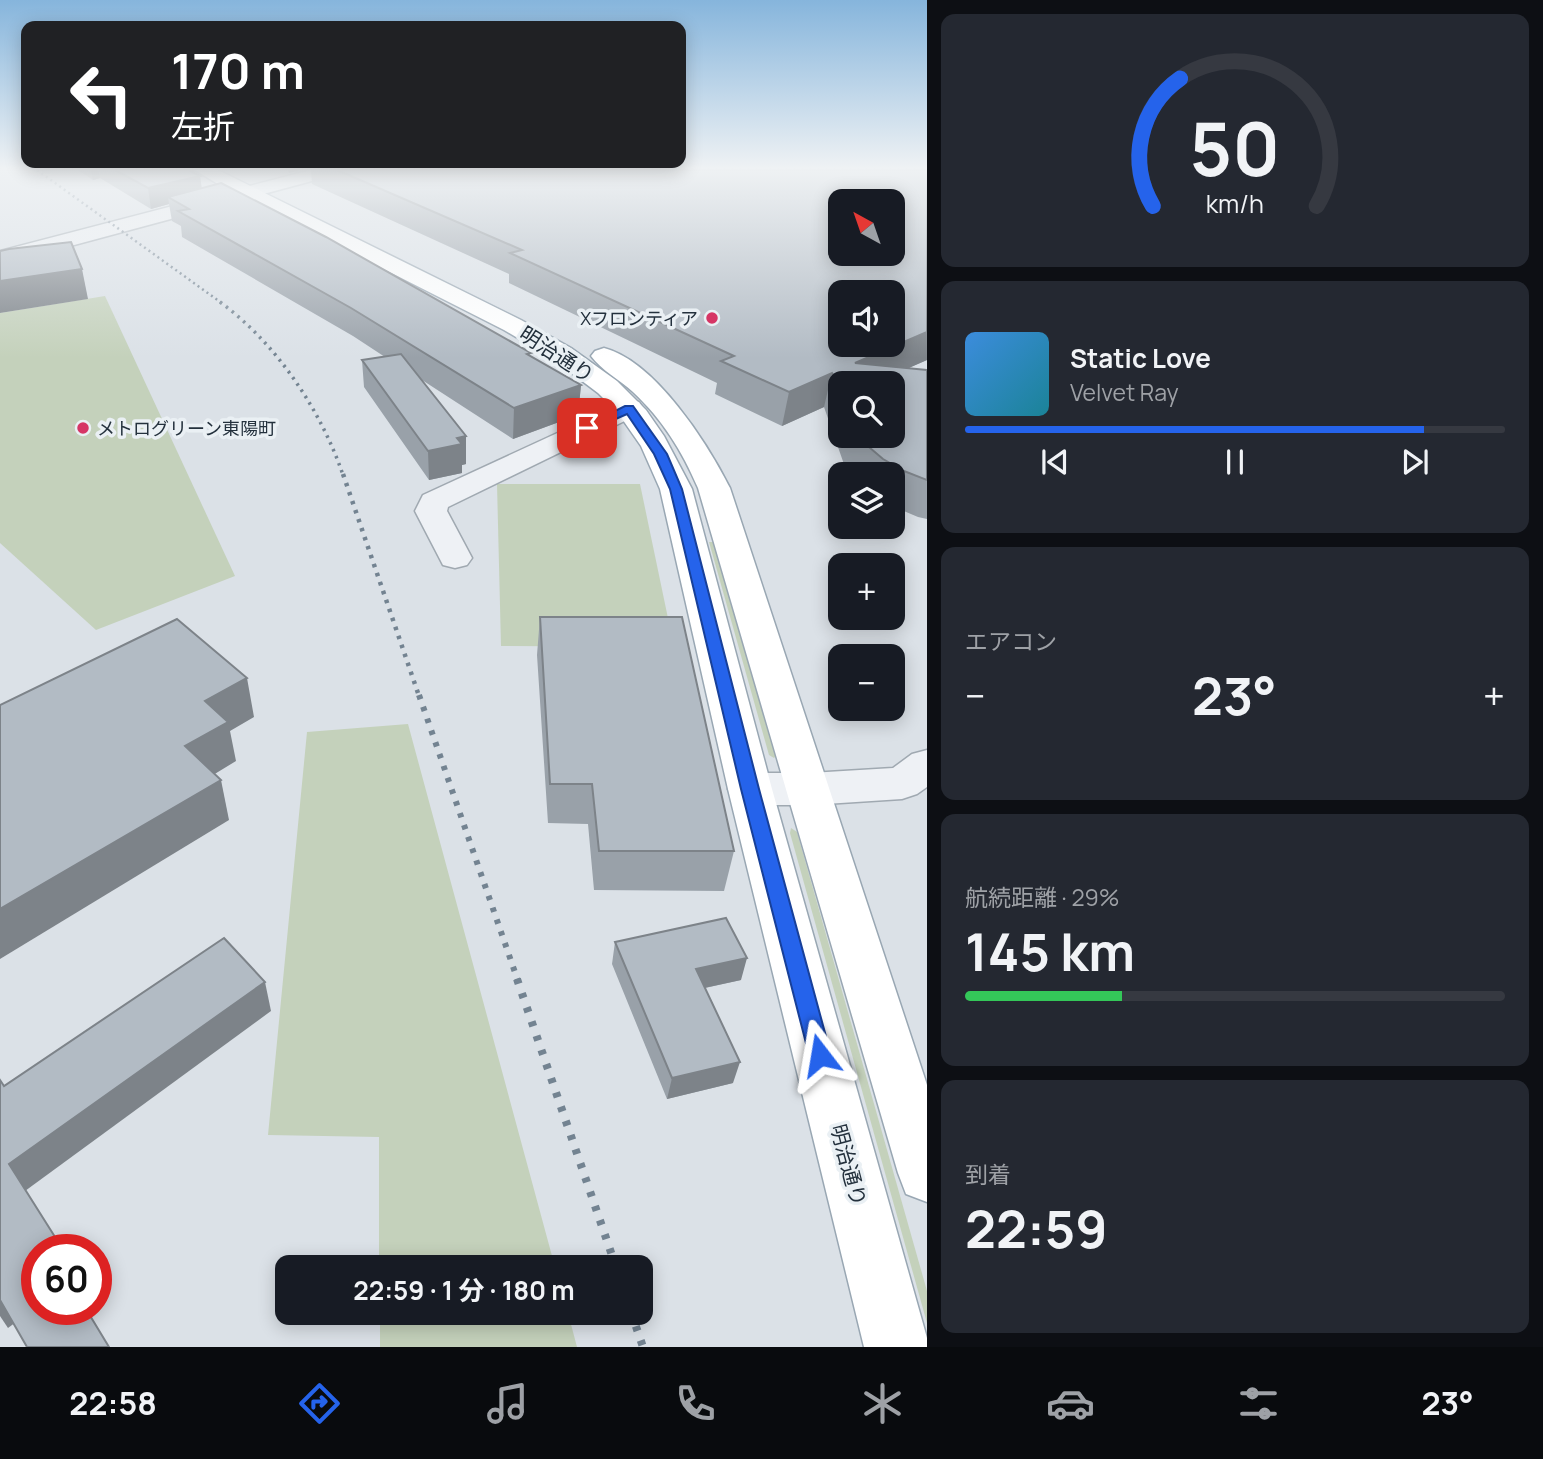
<!DOCTYPE html>
<html lang="ja">
<head>
<meta charset="utf-8">
<style>
  body { margin:0; font-family:Manrope,"Noto Sans JP",sans-serif; background:#242831; color:#f1f3f6; height:100vh; display:flex; flex-direction:column; font-size:26px; white-space:nowrap }
  * { box-sizing:border-box; margin:0 }
  p { font-size:23px; color:#9ea1a6 }
  .icon { flex:none; width:38px; height:38px; fill:none; stroke:currentColor; stroke-width:2; stroke-linecap:round; stroke-linejoin:round }
  .map { position:relative; flex:1; overflow:hidden }
  .side { display:flex; flex-direction:column; gap:14px; padding:14px; background:#0d0f14; width:616px }
  .side>* { flex:none }
  .banner { position:absolute; left:21px; top:21px; width:665px; height:147px; border-radius:14px; box-shadow:0 4px 18px #0003; background:#202124; color:#fff; overflow:hidden }
  .needle { width:46px; rotate:320deg }
  .fabs { position:absolute; left:828px; top:189px; display:grid; gap:14px }
  .fabs a { display:grid; place-items:center; width:77px; height:77px; border-radius:14px; background:#171b24; box-shadow:0 4px 18px #0003; font-size:35px }
  .speed { position:absolute; left:21px; top:1234px; display:flex; gap:14px; font-size:35px; font-weight:700; text-align:center }
  .speed>* { display:grid; place-content:center; width:91px; height:91px; border-radius:50%; background:#171b24; box-shadow:0 4px 18px #0003; line-height:1 }
  .speed .limit { border:10px solid #d22; background:#fff; color:#111 }
  .pin { position:absolute; display:grid; place-items:center; width:60px; height:60px; color:#fff; margin:-30px; border-radius:14px; box-shadow:0 4px 10px #0006 }
  .me { position:absolute; width:77px; margin:-38px; rotate:346deg; stroke-linejoin:round; filter:drop-shadow(0 0 5px #0008) }
  .turn { display:flex; align-items:center; gap:24px; height:147px; padding:0 35px; font-size:32px }
  .turn .icon { width:91px; height:91px; stroke-width:2.5 }
  .turn b { display:block; font-size:49px; line-height:60px }
  .big { font-size:52px; font-weight:700; line-height:1.1 }
  .side .tile { flex:1; display:flex; flex-direction:column; justify-content:center; gap:10px; min-width:0; padding:0 24px; border-radius:14px; background:#242831 }
  .side .dial { align-items:center; gap:0 }
  .dial svg { height:182px; overflow:visible; fill:none; stroke:#363941; stroke-width:7; stroke-linecap:round; text-anchor:middle }
  .dial text { fill:#f1f3f6; stroke:none }
  .song { display:flex; align-items:center; gap:21px }
  .cover { width:84px; height:84px; border-radius:10px; background:linear-gradient(135deg,hsl(210 70% 55%),hsl(190 70% 35%)) }
  .played { height:7px; border-radius:4px; background:linear-gradient(90deg,#2563eb 85%,#363941 85%) }
  .keys { display:flex; justify-content:space-around; direction:ltr }
  .heat { display:flex; justify-content:space-between; align-items:center; font-size:38px; direction:ltr }
  .charge { height:10px; border-radius:5px; background:linear-gradient(90deg,#34c759 29%,#363941 0) }
  .trip { position:absolute; left:275px; top:1255px; width:378px; height:70px; border-radius:14px; background:#171b24; box-shadow:0 4px 18px #0003; font-weight:700; line-height:70px; text-align:center }
  .tab-bar { display:flex; height:112px; justify-content:space-around; align-items:center; background:#090b0e; color:#9ea1a6 }
  .tab-bar .icon { width:49px; height:49px }
  .tab-bar .on { color:#2563eb }
  .tab-bar b { font-size:32px; color:#f1f3f6 }
  main { display:flex; flex:1; min-height:0 }
  .map>svg:first-child { display:block }
</style>
</head>
<body>
<main>
<div class="map">
<svg width="927" height="1347" viewBox="0 0 927 1347">
  <rect width="100%" height="100%" fill="#dbe1e7"/>
  <g fill="#c4d1bb">
    <path d="M 105,296 L 235,576 L 96,630 L 0,543 L 0,313 Z"/>
    <path d="M 497,484 L 640,484 L 674,647 L 501,646 Z"/>
    <path d="M 709,542 L 714,542 L 776,756 L 774,758 L 769,755 Z"/>
    <path d="M 408,724 L 555,1267 L 379,1267 L 379,1137 L 268,1135 L 307,732 Z"/>
    <path d="M 791,828 L 797,832 L 927,1291 L 927,1323 L 790,833 Z"/>
    <path d="M 380,1313 L 568,1313 L 577,1347 L 380,1347 Z"/>
  </g>
  <g fill="none" stroke-linecap="round" stroke-linejoin="round">
    <g stroke="#a0a9b1" stroke-width="3">
      <g id="minor">
        <path d="M 311,170 L 340,170 L 338,174 L 0,265 L 0,251 Z"/>
        <path d="M 629,400 L 639,402 L 643,408 L 639,414 L 448,507 L 447,511 L 472,558 L 467,565 L 455,568 L 443,565 L 415,511 L 423,495 Z"/>
        <path d="M 927,750 L 927,787 L 917,794 L 902,799 L 810,805 L 750,805 L 735,800 L 728,789 L 735,778 L 750,773 L 810,773 L 893,768 L 912,754 Z"/>
      </g>
    </g>
    <g stroke="#99a7b3" stroke-width="3">
      <g id="major">
        <path d="M 195,170 L 218,170 L 521,320 L 571,348 L 617,381 L 646,410 L 664,436 L 692,489 L 772,789 L 927,1338 L 927,1347 L 864,1347 L 728,789 L 660,489 L 641,446 L 618,413 L 598,393 L 553,359 L 504,330 L 226,189 Z"/>
        <path d="M 604,348 C 655,361 708,444 730,488 L 927,1085 L 927,1202 L 906,1194 L 898,1173 L 698,488 C 682,451 663,420 633,392 C 620,380 601,370 591,356 L 595,351 Z"/>
      </g>
    </g>
    <use href="#minor" fill="#eef1f5" fill-rule="evenodd"/>
    <use href="#major" fill="#fff" fill-rule="evenodd"/>
    <path stroke="#738391" stroke-width="2.5" stroke-dasharray="2 3.5" stroke-linecap="butt" d="M 37,170 L 223,304"/>
    <path stroke="#738391" stroke-width="3.5" stroke-dasharray="2.5 5" stroke-linecap="butt" d="M 220,302 C 276,343 321,410 343,475"/>
    <path stroke="#738391" stroke-width="4.5" stroke-dasharray="3.5 6" stroke-linecap="butt" d="M 343,474 L 419,696"/>
    <path stroke="#738391" stroke-width="6" stroke-dasharray="4.5 8" stroke-linecap="butt" d="M 419,695 L 518,981"/>
    <g stroke="#738391" stroke-width="8" stroke-dasharray="5 10" stroke-linecap="butt">
      <path d="M 517,979 L 616,1267"/>
      <path d="M 631,1312 L 643,1347"/>
    </g>
  </g>
  <g fill="#99a1a9" fill-rule="evenodd">
    <path d="M 78,170 L 194,170 L 195,173 L 200,176 L 201,188 L 531,357 L 581,385 L 578,415 L 513,439 L 422,380 L 466,464 L 462,465 L 462,473 L 429,480 L 364,387 L 362,360 L 385,357 L 353,336 L 182,237 L 181,226 L 172,221 L 169,204 L 151,209 L 100,178 L 93,180 Z"/>
    <path d="M 311,170 L 927,170 L 927,360 L 908,368 L 927,370 L 927,519 L 918,517 L 892,506 L 892,474 L 851,474 L 846,470 L 824,407 L 782,426 L 715,394 L 717,383 L 509,283 L 509,274 L 312,184 ZM 840,383 L 892,436 L 840,436 Z"/>
    <path d="M 540,617 L 734,851 L 724,891 L 594,890 L 588,824 L 548,823 L 537,655 Z"/>
    <path d="M 615,942 L 741,980 L 705,988 L 733,1083 L 667,1099 L 612,964 Z"/>
  </g>
  <g fill="#7d8389">
    <path d="M 91,170 L 98,170 L 100,178 L 93,180 Z"/>
    <path d="M 189,170 L 194,170 L 195,177 L 200,176 L 203,196 L 168,197 L 169,204 L 151,209 L 148,188 Z"/>
    <path d="M 288,170 L 302,170 L 289,173 Z"/>
    <path d="M 82,269 L 88,299 L 0,313 L 0,281 Z"/>
    <path d="M 927,332 L 927,360 L 875,383 L 855,363 Z"/>
    <path d="M 832,373 L 824,407 L 782,426 L 789,392 Z"/>
    <path d="M 581,385 L 578,415 L 513,439 L 514,408 Z"/>
    <path d="M 466,436 L 466,464 L 462,465 L 462,473 L 429,480 L 428,451 L 457,438 Z"/>
    <path d="M 247,678 L 254,717 L 230,731 L 236,761 L 195,786 L 185,746 L 205,701 Z"/>
    <path d="M 221,780 L 229,820 L 0,959 L 0,909 Z"/>
    <path d="M 747,958 L 741,980 L 690,991 L 696,969 Z"/>
    <path d="M 265,982 L 271,1011 L 25,1191 L 9,1164 Z"/>
    <path d="M 740,1062 L 733,1083 L 667,1099 L 672,1078 Z"/>
    <path d="M 0,1300 L 16,1322 L 8,1328 L 0,1316 Z"/>
  </g>
  <g fill="#b2bbc4" stroke="#7d8389" stroke-width="2" fill-rule="evenodd">
    <path d="M 115,170 L 191,170 L 189,170 L 200,176 L 148,188 Z"/>
    <path d="M 337,170 L 927,170 L 927,332 L 855,363 L 927,370 L 927,480 L 904,471 L 883,459 L 856,436 L 892,436 L 892,383 L 840,383 L 840,394 L 832,373 L 789,392 L 721,361 L 734,356 L 510,253 L 522,250 ZM 840,201 L 892,201 L 892,254 L 840,254 ZM 840,292 L 892,292 L 892,345 L 840,345 Z"/>
    <path d="M 221,183 L 326,237 L 531,353 L 527,354 L 581,385 L 514,408 L 351,308 L 178,211 L 189,209 L 168,197 Z"/>
    <path d="M 71,242 L 82,269 L 0,281 L 0,251 L 9,249 Z"/>
    <path d="M 401,354 L 466,436 L 457,438 L 462,444 L 428,451 L 362,360 Z"/>
    <path d="M 540,617 L 682,617 L 734,851 L 599,851 L 592,784 L 550,784 Z"/>
    <path d="M 177,619 L 247,678 L 205,701 L 228,722 L 185,746 L 221,780 L 0,909 L 0,705 Z"/>
    <path d="M 726,918 L 747,958 L 696,969 L 740,1062 L 672,1078 L 615,942 Z"/>
    <path d="M 224,938 L 265,982 L 9,1164 L 62,1248 L 61,1250 L 37,1250 L 37,1309 L 86,1309 L 109,1347 L 27,1347 L 0,1300 L 0,1080 L 4,1086 Z"/>
  </g>
  <linearGradient id="sky" x2="0" y2="1"><stop stop-color="#86b5dc"/><stop offset="0.47" stop-color="#eff2f4"/><stop offset="1" stop-color="#eff2f4" stop-opacity="0"/></linearGradient>
  <rect width="927" height="358" fill="url(#sky)"/>
  <path fill="#2563eb" stroke="#184099" stroke-width="2" d="M 625,406 L 633,406 L 667,454 L 682,489 L 759,789 L 831,1055 L 828,1062 L 820,1065 L 812,1062 L 809,1055 L 741,789 L 670,489 L 654,454 L 627,414 L 591,430 L 581,428 Z"/>
  <g fill="#d63565" stroke="#eaf0f4" stroke-width="2.5">
    <circle cx="712" cy="318" r="7"/>
    <circle cx="83" cy="428" r="7"/>
  </g>
  <g text-anchor="middle" dominant-baseline="central" stroke-width="7" stroke-linejoin="round" paint-order="stroke">
    <g font-size="18" fill="#24313d" stroke="#eaf0f4" text-anchor="end">
      <text x="698" y="318">Xフロンティア</text>
      <text x="97" y="428" text-anchor="start">メトログリーン東陽町</text>
    </g>
    <g font-size="21" fill="#24313d" stroke="#eaf0f4">
      <text transform="translate(557 354) rotate(33)">明治通り</text>
      <text transform="translate(849 1165) rotate(75)">明治通り</text>
    </g>
  </g>
</svg>
<div class="fabs">
<a><svg class="needle" viewBox="-14 -14 28 28"><path d="M0-13l5 13h-10z" fill="#e53935"/><path d="M0 13l5-13h-10z" fill="#9ea1a6"/></svg></a>
<a><svg class="icon" aria-label="sound" viewBox="0 0 24 24"><path d="M4 9h4l5-4v14l-5-4H4zM17 9q2 3 0 6"/></svg></a>
<a><svg class="icon" aria-label="search" viewBox="0 0 24 24"><circle cx="10" cy="10" r="6"/><path d="M15 15l6 6"/></svg></a>
<a><svg class="icon" aria-label="layers" viewBox="0 0 24 24"><path d="M12 4l9 5-9 5-9-5zM3 14l9 5 9-5"/></svg></a>
<a>+</a>
<a>−</a>
</div>
<div class="speed"><div class="limit">60</div></div>
<div class="pin" style="left:587px;top:428px;background:#d93025"><svg class="icon" aria-label="arrive" viewBox="0 0 24 24"><path d="M6 21V4h12l-3 4 3 4H6"/></svg></div>
<svg class="me" style="left:820px;top:1055px" viewBox="-20 -20 40 40"><path d="M0-17L14 15 0 8-14 15z" fill="#2563eb" stroke="#fff" stroke-width="4"/></svg>
<div class="trip">22:59 · 1 分 · 180 m</div>
<div class="banner">
<div class="turn"><svg class="icon" aria-label="left" viewBox="0 0 24 24"><path d="M17 20v-9H6M10 6l-5 5 5 5"/></svg><div><b>170 m</b>左折</div></div>
</div>
</div>
<section class="side">
<div class="tile dial"><svg viewBox="0 0 100 80">
<path d="M14 69A42 42 0 1 1 86 69"/>
<path d="M14 69A42 42 0 0 1 26 13" stroke="#2563eb"/>
<text x="50" y="56" font-size="32" font-weight="700">50</text>
<text x="50" y="72" font-size="11">km/h</text>
</svg></div>
<div class="tile">
<div class="song"><i class="cover"></i><div><b>Static Love</b><p>Velvet Ray</p></div></div>
<div class="played"></div>
<div class="keys"><svg class="icon" aria-label="previous" viewBox="0 0 24 24"><path d="M18 5L8 12l10 7zM5 5v14"/></svg><svg class="icon" aria-label="pause" viewBox="0 0 24 24"><path d="M8 5v14M16 5v14"/></svg><svg class="icon" aria-label="next" viewBox="0 0 24 24"><path d="M6 5l10 7-10 7zM19 5v14"/></svg></div>
</div>
<div class="tile"><p>エアコン</p>
<div class="heat"><a>−</a><b class="big">23°</b><a>+</a></div>
</div>
<div class="tile"><p>航続距離 · 29%</p><b class="big">145 km</b><div class="charge"></div></div>
<div class="tile"><p>到着</p><b class="big">22:59</b></div>
</section>
</main>
<nav class="tab-bar">
<b>22:58</b>
<svg class="icon on" aria-label="directions" viewBox="0 0 24 24"><path d="M12 3l9 9-9 9-9-9zM9 14v-3h6M13 9l2 2-2 2"/></svg>
<svg class="icon" aria-label="music" viewBox="0 0 24 24"><path d="M9 18V5l10-2v13"/><circle cx="6" cy="18" r="3"/><circle cx="16" cy="16" r="3"/></svg>
<svg class="icon" aria-label="phone" viewBox="0 0 24 24"><path d="M5 4h4l2 5-3 2q2 4 5 5l2-3 5 2v4C11 20 4 13 5 4z"/></svg>
<svg class="icon" aria-label="climate" viewBox="0 0 24 24"><path d="M12 3v18M4 7l16 10M4 17L20 7"/></svg>
<svg class="icon" aria-label="car" viewBox="0 0 24 24"><path d="M5 17H2v-5l4-1 3-4h7l3 4 3 1v5h-3M9 17h6M6 11h13"/><circle cx="7" cy="17" r="2"/><circle cx="17" cy="17" r="2"/></svg>
<svg class="icon" aria-label="filters" viewBox="0 0 24 24"><path d="M4 7h16M4 17h16"/><circle cx="9" cy="7" r="2"/><circle cx="15" cy="17" r="2"/></svg>
<b>23°</b>
</nav>
</body>
</html>
